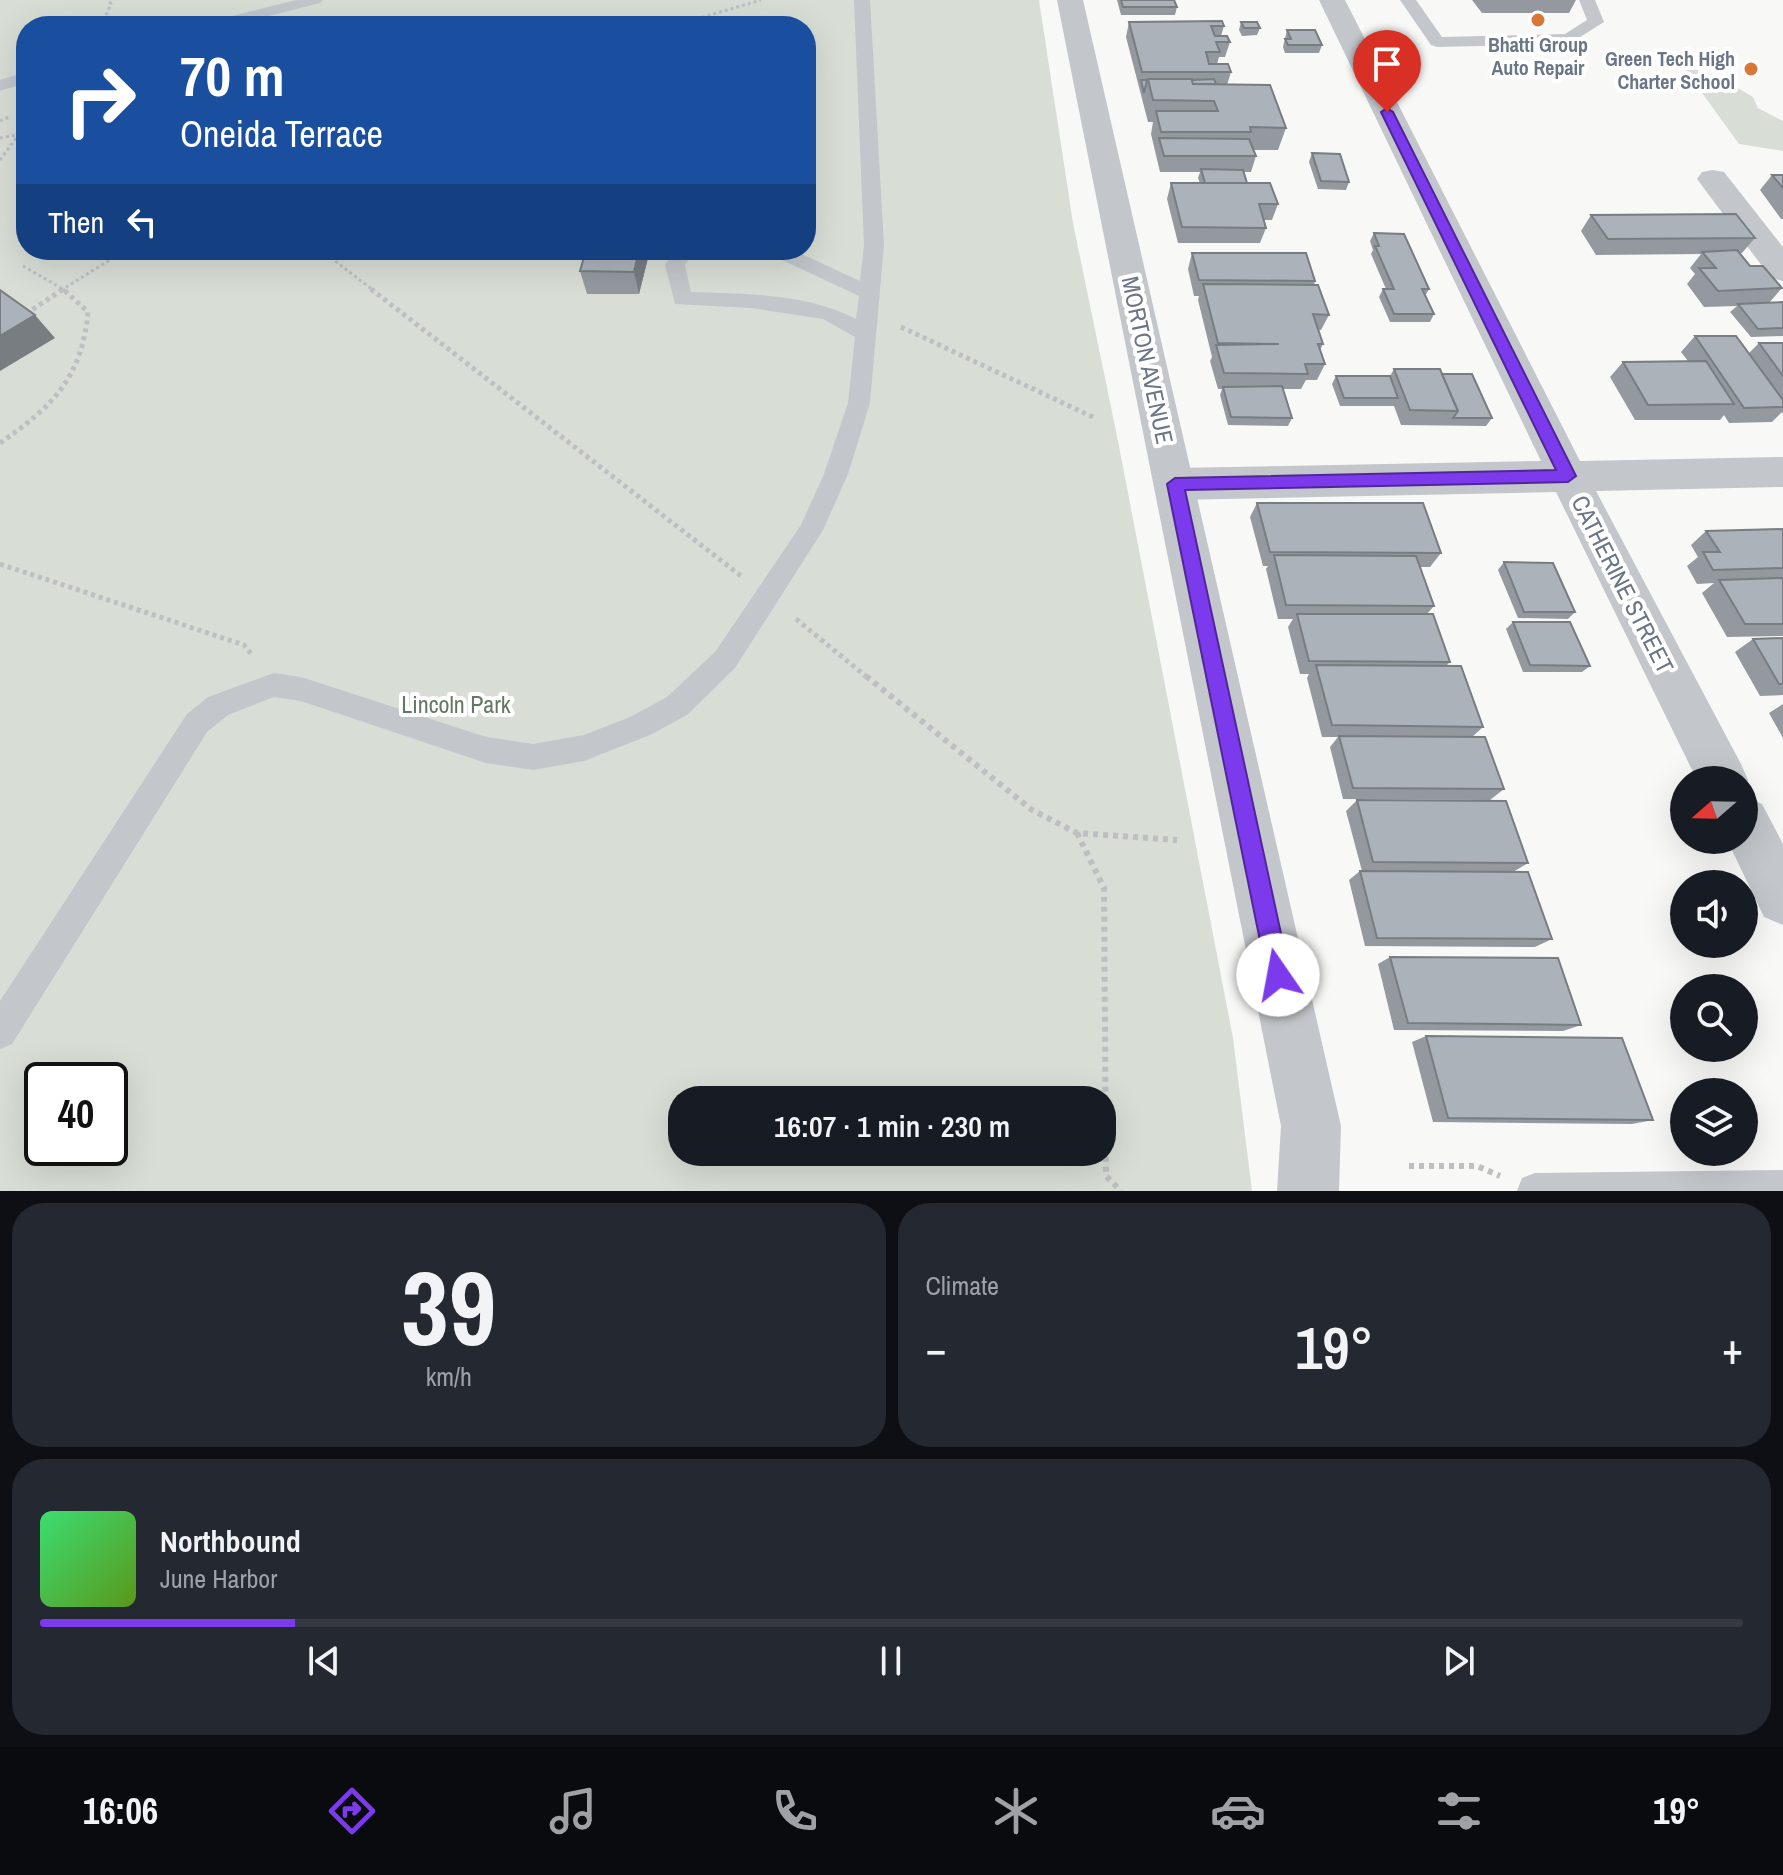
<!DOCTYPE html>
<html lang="en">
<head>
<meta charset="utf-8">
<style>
  body { margin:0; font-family:"Archivo Narrow",sans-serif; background:#242831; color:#f1f3f6; height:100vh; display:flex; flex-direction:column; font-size:30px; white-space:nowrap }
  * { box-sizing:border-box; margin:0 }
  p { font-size:26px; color:#9ea1a6 }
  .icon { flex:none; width:44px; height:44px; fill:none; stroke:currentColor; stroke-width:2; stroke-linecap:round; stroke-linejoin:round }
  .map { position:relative; height:1191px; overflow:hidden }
  .details { display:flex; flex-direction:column; gap:12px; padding:12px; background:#0d0f14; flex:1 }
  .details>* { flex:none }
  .hud { position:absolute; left:16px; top:16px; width:800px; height:244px; border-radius:32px; box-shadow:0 8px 32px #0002; background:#1a4fa0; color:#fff; overflow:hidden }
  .needle { width:52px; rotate:250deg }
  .buttons { position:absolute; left:1670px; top:766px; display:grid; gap:16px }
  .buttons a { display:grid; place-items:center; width:88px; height:88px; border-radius:50%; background:#171b24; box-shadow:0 8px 32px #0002; font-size:40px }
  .speed { position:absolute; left:24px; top:1062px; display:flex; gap:16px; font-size:40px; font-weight:700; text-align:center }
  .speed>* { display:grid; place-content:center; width:104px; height:104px; border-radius:50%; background:#171b24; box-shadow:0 8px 32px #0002; line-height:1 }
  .speed .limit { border:4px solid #111; border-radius:12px; background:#fff; color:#111 }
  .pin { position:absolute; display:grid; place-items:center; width:68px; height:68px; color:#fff; margin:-82px -34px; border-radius:50% 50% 50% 0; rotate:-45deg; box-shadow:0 0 8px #0007 }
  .pin .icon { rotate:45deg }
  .me { position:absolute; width:88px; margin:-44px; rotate:348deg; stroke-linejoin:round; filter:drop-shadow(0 0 6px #0008) }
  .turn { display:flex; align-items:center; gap:28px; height:168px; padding:0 32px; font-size:36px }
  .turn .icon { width:104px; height:104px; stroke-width:2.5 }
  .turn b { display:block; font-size:56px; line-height:68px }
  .then { display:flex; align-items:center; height:76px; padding:0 32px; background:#0003; gap:16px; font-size:30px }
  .big { font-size:60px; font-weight:600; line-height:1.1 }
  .details .widget { flex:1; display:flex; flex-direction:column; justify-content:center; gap:12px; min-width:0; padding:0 28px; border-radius:32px; background:#242831 }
  .details .dial { align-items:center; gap:0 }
  .dial b { font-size:104px; line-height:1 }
  .song { display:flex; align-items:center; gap:24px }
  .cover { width:96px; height:96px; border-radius:12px; background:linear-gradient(135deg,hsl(140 70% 55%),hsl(90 70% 35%)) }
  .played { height:8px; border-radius:4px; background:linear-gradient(90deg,#7c3aed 15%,#363941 15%) }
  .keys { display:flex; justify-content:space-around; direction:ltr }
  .heat { display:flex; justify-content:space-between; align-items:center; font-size:44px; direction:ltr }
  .details .tiles { flex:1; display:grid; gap:12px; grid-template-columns:1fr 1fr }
  .widget:last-child { grid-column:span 2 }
  .trip { position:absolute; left:668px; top:1086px; width:448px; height:80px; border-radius:32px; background:#171b24; box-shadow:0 8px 32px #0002; font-weight:600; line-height:80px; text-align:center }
  .dock { display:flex; height:128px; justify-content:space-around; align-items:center; background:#090b0e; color:#9ea1a6 }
  .dock .icon { width:56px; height:56px }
  .dock .active { color:#7c3aed }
  .dock b { font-size:36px; color:#f1f3f6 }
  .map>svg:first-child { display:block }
</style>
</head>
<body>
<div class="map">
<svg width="1783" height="1191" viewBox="0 0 1783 1191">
  <rect width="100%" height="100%" fill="#f8f9f7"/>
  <g fill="#d8ded6" fill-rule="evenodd">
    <path d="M 0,0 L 1039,0 L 1073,223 L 1118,441 L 1233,1038 L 1252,1191 L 0,1191 ZM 26,26 L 806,26 L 806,250 L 26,250 ZM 42,1080 L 110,1080 L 110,1148 L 42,1148 ZM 682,1100 L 1102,1100 L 1102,1152 L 682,1152 Z"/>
    <path d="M 1682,65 L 1721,78 L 1753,97 L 1758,108 L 1783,121 L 1783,151 L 1739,144 Z"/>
  </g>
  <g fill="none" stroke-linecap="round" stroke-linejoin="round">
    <g stroke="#bdbfc2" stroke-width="3" stroke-dasharray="3 3" stroke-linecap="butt">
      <path d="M 101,26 L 111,4 L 108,0"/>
      <path d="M 673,26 L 761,0"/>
      <path d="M 0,121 L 11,116"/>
      <path d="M 0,138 L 26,133"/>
      <path d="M 0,160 L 19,134"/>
      <path d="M 321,250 L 374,291"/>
      <path d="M 23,266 L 63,289 L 60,291"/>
      <path d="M 65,291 L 63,289 L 126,250"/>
    </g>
    <g stroke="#bdbfc2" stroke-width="5" stroke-dasharray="4 4" stroke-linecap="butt">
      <path d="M 371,289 L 741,576"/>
      <path d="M 26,314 L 63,289"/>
      <path d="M 901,327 L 1095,418"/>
      <path d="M 0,443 C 52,407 82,378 88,312 L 63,289"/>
      <path d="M 0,564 L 244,645 L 252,655"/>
      <path d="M 796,619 L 868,678"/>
    </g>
    <g stroke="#bdbfc2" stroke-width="6" stroke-dasharray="5 5" stroke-linecap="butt">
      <path d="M 866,676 L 1032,810 L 1077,833 L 1177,840"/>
      <path d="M 1077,833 L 1104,888 L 1106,1176 L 1121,1191"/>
      <path d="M 1409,1166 L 1477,1166 L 1500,1176"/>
    </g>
    <g fill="#c3c6ca" fill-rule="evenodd">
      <path d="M 296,0 L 323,0 L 320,3 L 230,26 L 203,26 L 205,23 Z"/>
      <path d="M 854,0 L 870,0 L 884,245 L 870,403 L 848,474 L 823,530 L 735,668 L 687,715 L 650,735 L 584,761 L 533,770 L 486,763 L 301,701 L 274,697 L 228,715 L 207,732 L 12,1044 L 0,1049 L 0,1001 L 187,714 L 208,697 L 274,673 L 301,677 L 486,737 L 533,744 L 584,735 L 630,717 L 667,697 L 715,652 L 801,525 L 824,474 L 848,403 L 855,337 L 823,319 L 751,308 L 675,304 L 665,265 L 675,250 L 695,250 L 685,265 L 691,292 C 745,294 808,293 856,319 L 859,296 L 769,254 L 766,250 L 793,250 L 860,281 L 864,245 Z"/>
      <path d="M 1400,0 L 1416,0 L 1442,37 L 1565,34 L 1587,20 L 1579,0 L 1595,0 L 1604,22 L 1569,44 L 1437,47 L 1431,45 Z"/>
      <path d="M 26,72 L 26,83 L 0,91 L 0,80 Z"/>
      <path d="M 1783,1170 L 1783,1191 L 1517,1191 L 1522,1178 L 1535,1173 Z"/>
    </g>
    <g fill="#c3c6ca" fill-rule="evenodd">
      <path d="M 1319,0 L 1345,0 L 1580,461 L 1783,457 L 1783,487 L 1596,491 L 1741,764 L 1748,780 L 1744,788 L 1744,780 L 1697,780 L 1556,492 L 1175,500 L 1161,495 L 1155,484 L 1161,473 L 1175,468 L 1541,461 Z"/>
      <path d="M 1713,170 L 1724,172 L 1783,247 L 1783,281 L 1771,278 L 1697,179 L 1702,172 Z"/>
      <path d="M 1744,797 L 1762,804 L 1783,844 L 1783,925 L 1764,917 L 1727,840 L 1744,840 Z"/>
    </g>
    <path fill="#c3c6ca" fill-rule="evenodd" d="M 1057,0 L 1083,0 L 1341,1126 L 1339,1191 L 1277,1191 L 1281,1126 Z"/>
  </g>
  <g fill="#94999f">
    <path d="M 1111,0 L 1174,0 L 1177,7 L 1175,15 L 1121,15 L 1117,0 Z"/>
    <path d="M 1472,0 L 1576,0 L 1569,13 L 1482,13 Z"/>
    <path d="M 1129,22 L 1224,26 L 1221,36 L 1230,42 L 1225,57 L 1219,57 L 1217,64 L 1231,72 L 1227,85 L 1286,128 L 1278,150 L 1254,150 L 1256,156 L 1251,172 L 1244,172 L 1247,183 L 1278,204 L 1272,220 L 1264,220 L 1266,228 L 1260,243 L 1178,243 L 1167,199 L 1171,183 L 1200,183 L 1198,178 L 1200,172 L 1160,172 L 1151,134 L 1153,122 L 1148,122 L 1126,37 Z"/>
    <path d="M 1241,22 L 1260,28 L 1257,35 L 1242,36 L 1239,30 Z"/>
    <path d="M 1287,30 L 1322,45 L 1319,53 L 1285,53 L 1283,47 Z"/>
    <path d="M 1312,153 L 1349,182 L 1346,190 L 1318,189 L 1309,162 Z"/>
    <path d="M 1772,175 L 1783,175 L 1783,219 L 1781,219 L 1760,190 Z"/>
    <path d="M 1591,215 L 1755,238 L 1742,253 L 1739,253 L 1750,266 L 1782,288 L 1769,303 L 1783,302 L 1783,336 L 1751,337 L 1730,312 L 1737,306 L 1704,307 L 1687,284 L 1695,274 L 1690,268 L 1701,254 L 1596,255 L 1581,231 Z"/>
    <path d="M 1374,233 L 1429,289 L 1425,296 L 1434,314 L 1430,322 L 1390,322 L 1379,297 L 1383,289 L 1386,289 L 1371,254 L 1373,250 L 1370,241 Z"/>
    <path d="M 650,250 L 639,294 L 587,294 L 580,271 Z"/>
    <path d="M 1192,253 L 1315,281 L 1314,285 L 1329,315 L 1321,330 L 1318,330 L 1323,344 L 1320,350 L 1325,364 L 1317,380 L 1306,380 L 1301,389 L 1283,389 L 1292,418 L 1288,426 L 1228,425 L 1220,395 L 1222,389 L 1218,389 L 1210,361 L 1212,357 L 1198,300 L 1199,296 L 1194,296 L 1188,269 Z"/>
    <path d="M 1695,336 L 1749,353 L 1759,343 L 1783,343 L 1783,414 L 1782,412 L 1772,422 L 1729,423 L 1724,415 L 1720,420 L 1635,420 L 1610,377 L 1623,362 L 1688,361 L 1681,352 Z"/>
    <path d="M 1394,369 L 1442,374 L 1492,418 L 1486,426 L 1401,425 L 1394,406 L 1340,406 L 1332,384 L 1336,376 L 1390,376 Z"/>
    <path d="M 1257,503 L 1441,553 L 1430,567 L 1420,567 L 1434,606 L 1427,614 L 1450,662 L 1446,666 L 1483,727 L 1472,737 L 1504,789 L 1490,800 L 1343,799 L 1330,747 L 1338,737 L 1322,737 L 1307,678 L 1309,674 L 1300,674 L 1288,627 L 1293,619 L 1278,619 L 1266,569 L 1268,566 L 1263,566 L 1250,517 Z"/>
    <path d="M 1783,529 L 1783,636 L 1727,637 L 1702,593 L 1714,583 L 1697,584 L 1687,566 L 1698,557 L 1691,545 L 1706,531 Z"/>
    <path d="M 1504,562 L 1575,612 L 1568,619 L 1518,618 L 1498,570 Z"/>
    <path d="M 1513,622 L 1590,666 L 1582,672 L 1523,672 L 1506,629 Z"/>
    <path d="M 1783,638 L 1783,695 L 1760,696 L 1735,652 L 1753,639 Z"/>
    <path d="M 1783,704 L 1783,738 L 1769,713 Z"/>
    <path d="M 1357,800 L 1528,863 L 1513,872 L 1552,939 L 1535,947 L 1365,946 L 1349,880 L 1360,871 L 1362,871 L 1346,811 Z"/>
    <path d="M 1390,957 L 1581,1025 L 1563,1031 L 1394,1030 L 1378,964 Z"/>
    <path d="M 1426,1036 L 1653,1120 L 1632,1124 L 1433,1122 L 1412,1042 Z"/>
  </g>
  <g fill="#787d82">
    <path d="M 639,250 L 650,250 L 639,294 L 634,272 Z"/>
    <path d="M 35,315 L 55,338 L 0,371 L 0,336 Z"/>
  </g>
  <g fill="#acb2b9" stroke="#787d82" stroke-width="2">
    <path d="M 1121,0 L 1174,0 L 1177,7 L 1123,7 Z"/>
    <path d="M 1222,21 L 1224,26 L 1211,26 L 1215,36 L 1227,36 L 1230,42 L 1216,42 L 1220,52 L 1206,52 L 1209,64 L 1228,64 L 1231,72 L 1142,72 L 1129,22 Z"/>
    <path d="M 1241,22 L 1257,22 L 1260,28 L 1244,28 Z"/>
    <path d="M 1287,30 L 1315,30 L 1322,45 L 1288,45 L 1285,39 L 1291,39 Z"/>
    <path d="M 1148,79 L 1192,79 L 1193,84 L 1270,85 L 1286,128 L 1250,127 L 1251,132 L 1161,132 L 1156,111 L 1218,111 L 1214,101 L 1153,100 Z"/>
    <path d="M 1214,79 L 1216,84 L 1193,84 L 1192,80 Z"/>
    <path d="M 1141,80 L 1147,80 L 1144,93 Z"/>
    <path d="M 1159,138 L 1249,139 L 1256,156 L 1164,156 Z"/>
    <path d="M 1312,153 L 1340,154 L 1349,182 L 1321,181 Z"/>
    <path d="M 1201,169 L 1243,170 L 1247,183 L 1205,183 Z"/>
    <path d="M 1772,175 L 1783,175 L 1783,188 Z"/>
    <path d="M 1171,183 L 1270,183 L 1278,204 L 1259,204 L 1266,228 L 1182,227 Z"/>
    <path d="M 1736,214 L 1755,238 L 1608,239 L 1591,215 Z"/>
    <path d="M 1374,233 L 1404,234 L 1429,289 L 1422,289 L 1434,314 L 1394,314 L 1383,289 L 1394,289 L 1375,246 L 1379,246 Z"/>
    <path d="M 586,250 L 639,250 L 634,272 L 580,271 Z"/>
    <path d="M 1737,250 L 1750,266 L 1763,266 L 1782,288 L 1718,291 L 1699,268 L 1716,268 L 1702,252 Z"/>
    <path d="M 1192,253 L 1306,253 L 1315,281 L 1199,280 Z"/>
    <path d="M 1203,284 L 1318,285 L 1329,315 L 1313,314 L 1323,344 L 1318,344 L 1325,364 L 1305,364 L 1308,374 L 1224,373 L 1216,345 L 1279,344 L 1218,343 Z"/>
    <path d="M 0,290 L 35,315 L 0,336 Z"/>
    <path d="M 1783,302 L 1783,328 L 1758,329 L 1738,304 Z"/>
    <path d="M 1695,336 L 1736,336 L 1783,400 L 1783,407 L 1744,408 Z"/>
    <path d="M 1759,343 L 1783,343 L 1783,376 Z"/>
    <path d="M 1706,361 L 1734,404 L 1648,405 L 1623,362 Z"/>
    <path d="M 1394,369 L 1440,369 L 1458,411 L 1410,410 Z"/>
    <path d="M 1442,374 L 1472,374 L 1492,418 L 1453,418 L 1458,411 Z"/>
    <path d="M 1336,376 L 1390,376 L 1398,398 L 1344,398 Z"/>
    <path d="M 1282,386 L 1292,418 L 1231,417 L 1223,387 Z"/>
    <path d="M 1257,503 L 1423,503 L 1441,553 L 1270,552 Z"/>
    <path d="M 1783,529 L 1783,568 L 1713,570 L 1703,552 L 1720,552 L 1706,531 Z"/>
    <path d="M 1274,555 L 1416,556 L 1434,606 L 1286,605 Z"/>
    <path d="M 1504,562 L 1553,563 L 1575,612 L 1524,612 Z"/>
    <path d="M 1783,578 L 1783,624 L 1745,624 L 1719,580 Z"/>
    <path d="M 1297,614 L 1433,614 L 1450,662 L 1309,661 Z"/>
    <path d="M 1513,622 L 1570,622 L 1590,666 L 1530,665 Z"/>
    <path d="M 1783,638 L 1783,684 L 1779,684 L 1753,639 Z"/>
    <path d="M 1316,665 L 1461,666 L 1483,727 L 1332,725 Z"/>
    <path d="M 1339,736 L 1485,737 L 1504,789 L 1353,788 Z"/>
    <path d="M 1357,800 L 1506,801 L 1528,863 L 1373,862 Z"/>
    <path d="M 1360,871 L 1528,872 L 1552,939 L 1377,938 Z"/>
    <path d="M 1390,957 L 1558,958 L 1581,1025 L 1408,1023 Z"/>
    <path d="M 1426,1036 L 1622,1038 L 1653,1120 L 1448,1118 Z"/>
  </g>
  <path fill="#7c3aed" stroke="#51269a" stroke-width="2" d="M 1387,108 L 1393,112 L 1576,476 L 1568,482 L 1185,490 L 1290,975 L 1286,983 L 1278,986 L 1270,983 L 1267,975 L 1167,484 L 1175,478 L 1556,470 L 1381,112 Z"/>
  <g fill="#d97736" stroke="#fff" stroke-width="3">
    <circle cx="1538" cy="20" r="8"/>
    <circle cx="1751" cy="69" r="8"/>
  </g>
  <g text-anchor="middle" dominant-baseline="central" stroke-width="8" stroke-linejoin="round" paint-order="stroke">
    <g font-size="20" font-weight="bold" fill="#6a7586" stroke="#fff">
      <text x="1538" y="44">Bhatti Group<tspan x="1538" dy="23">Auto Repair</tspan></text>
      <text x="1735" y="58" text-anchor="end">Green Tech High<tspan x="1735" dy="23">Charter School</tspan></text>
    </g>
    <g font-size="24" fill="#6a7586" stroke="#fff">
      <text transform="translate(1148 360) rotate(78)">MORTON AVENUE</text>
      <text transform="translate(1623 584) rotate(63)">CATHERINE STREET</text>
    </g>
    <g font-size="24" fill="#657864" stroke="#fff">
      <text x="456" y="704">Lincoln Park</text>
    </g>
  </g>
</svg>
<div class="buttons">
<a><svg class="needle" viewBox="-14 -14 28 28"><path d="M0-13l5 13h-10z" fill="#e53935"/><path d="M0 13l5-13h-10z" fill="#9ea1a6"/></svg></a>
<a><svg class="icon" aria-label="sound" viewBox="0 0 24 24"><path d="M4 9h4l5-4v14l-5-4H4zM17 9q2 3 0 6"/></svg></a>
<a><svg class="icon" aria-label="search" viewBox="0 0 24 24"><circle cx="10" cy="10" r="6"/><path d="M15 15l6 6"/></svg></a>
<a><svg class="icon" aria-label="layers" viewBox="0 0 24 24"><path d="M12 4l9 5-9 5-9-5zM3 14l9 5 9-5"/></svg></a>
</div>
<div class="speed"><div class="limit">40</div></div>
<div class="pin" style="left:1387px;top:112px;background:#d93025"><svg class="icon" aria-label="arrive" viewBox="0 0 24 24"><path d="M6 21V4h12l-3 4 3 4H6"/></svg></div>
<svg class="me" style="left:1278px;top:975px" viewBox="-20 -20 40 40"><circle r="19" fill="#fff"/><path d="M0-13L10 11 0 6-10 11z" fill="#7c3aed"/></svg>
<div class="trip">16:07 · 1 min · 230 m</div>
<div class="hud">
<div class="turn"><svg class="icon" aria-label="right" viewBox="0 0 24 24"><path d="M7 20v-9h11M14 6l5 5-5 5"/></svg><div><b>70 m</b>Oneida Terrace</div></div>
<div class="then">Then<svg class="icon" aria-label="left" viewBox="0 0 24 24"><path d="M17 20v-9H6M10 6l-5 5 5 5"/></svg></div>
</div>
</div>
<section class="details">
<div class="tiles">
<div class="widget dial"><b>39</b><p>km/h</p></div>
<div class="widget"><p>Climate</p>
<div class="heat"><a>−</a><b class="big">19°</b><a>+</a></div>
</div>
<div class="widget">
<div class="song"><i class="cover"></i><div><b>Northbound</b><p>June Harbor</p></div></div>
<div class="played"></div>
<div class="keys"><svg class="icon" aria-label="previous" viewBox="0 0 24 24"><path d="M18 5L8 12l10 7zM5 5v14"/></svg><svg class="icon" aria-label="pause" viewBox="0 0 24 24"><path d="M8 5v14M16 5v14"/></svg><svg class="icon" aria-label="next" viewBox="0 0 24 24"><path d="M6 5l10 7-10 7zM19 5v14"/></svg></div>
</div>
</div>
</section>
<nav class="dock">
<b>16:06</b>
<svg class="icon active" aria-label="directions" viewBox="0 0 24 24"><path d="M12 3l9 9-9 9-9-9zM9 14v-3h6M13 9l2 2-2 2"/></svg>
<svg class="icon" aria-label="music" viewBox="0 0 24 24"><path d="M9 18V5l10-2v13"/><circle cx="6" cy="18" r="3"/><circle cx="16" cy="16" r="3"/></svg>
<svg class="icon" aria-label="phone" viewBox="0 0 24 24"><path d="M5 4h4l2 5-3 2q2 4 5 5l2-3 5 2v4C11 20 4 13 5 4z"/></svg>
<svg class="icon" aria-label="climate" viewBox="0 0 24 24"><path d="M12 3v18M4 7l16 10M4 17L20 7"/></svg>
<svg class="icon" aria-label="car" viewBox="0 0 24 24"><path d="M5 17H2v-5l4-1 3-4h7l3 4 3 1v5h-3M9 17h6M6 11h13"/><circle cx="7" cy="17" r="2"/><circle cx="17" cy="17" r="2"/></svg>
<svg class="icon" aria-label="filters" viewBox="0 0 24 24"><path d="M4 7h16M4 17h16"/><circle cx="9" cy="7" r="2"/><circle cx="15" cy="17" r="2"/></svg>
<b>19°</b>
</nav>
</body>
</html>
